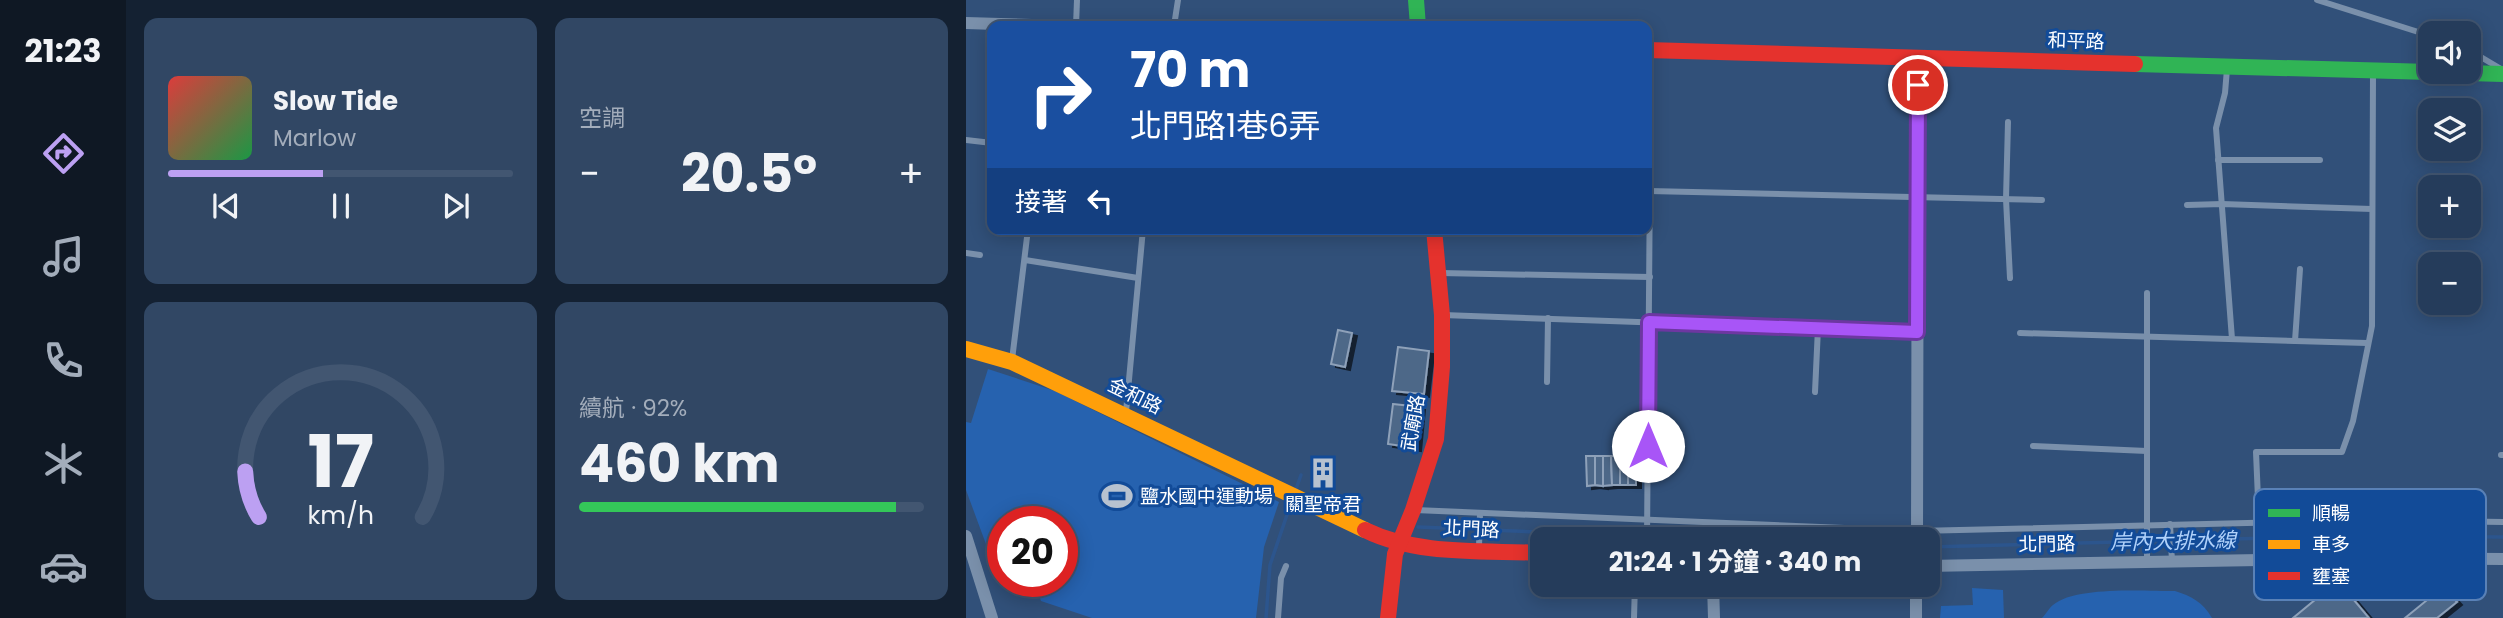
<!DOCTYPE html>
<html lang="zh-TW">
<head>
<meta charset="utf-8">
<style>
  body { margin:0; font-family:Poppins,"Noto Sans TC",sans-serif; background:#314764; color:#f1f3f6; height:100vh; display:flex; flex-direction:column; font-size:26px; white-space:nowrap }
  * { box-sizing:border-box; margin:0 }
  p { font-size:23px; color:#a3adbb }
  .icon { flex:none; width:38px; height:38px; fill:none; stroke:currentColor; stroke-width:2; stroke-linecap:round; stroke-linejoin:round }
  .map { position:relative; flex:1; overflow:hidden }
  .sheet { display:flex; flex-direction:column; gap:18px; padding:18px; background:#142132; width:840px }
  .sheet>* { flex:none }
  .guide { position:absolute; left:21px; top:21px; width:665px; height:214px; border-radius:14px; box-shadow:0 4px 18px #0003,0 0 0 2px #425671; background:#1a4fa0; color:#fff; overflow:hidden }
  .controls { position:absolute; left:1452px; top:21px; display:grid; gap:14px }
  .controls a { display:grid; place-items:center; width:63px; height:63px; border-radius:14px; background:#253c5b; box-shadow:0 4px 18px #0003,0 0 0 2px #425671; font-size:35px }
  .speed { position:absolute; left:21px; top:506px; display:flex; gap:14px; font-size:35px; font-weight:700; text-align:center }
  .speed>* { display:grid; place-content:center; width:91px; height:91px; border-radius:50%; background:#253c5b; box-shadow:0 4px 18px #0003,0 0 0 2px #425671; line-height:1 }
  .speed .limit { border:10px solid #d22; background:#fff; color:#111 }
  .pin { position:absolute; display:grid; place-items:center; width:60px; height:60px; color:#fff; margin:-30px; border:4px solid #fff; border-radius:50%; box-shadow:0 2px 7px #0007 }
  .me { position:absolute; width:77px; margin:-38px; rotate:0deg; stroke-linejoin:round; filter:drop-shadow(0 0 5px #0008) }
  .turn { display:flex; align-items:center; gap:24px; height:147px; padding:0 28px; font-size:32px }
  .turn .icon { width:91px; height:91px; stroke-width:2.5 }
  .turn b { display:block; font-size:49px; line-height:60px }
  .then { display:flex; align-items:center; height:66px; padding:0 28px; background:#0003; gap:14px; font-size:26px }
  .big { font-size:52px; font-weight:700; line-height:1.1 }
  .sheet .tile { flex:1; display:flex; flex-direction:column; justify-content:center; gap:10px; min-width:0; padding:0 24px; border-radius:14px; background:#314764 }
  .sheet .dial { align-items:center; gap:0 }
  .dial svg { height:182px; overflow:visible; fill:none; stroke:#425671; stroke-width:7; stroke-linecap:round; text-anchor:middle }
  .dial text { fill:#f1f3f6; stroke:none }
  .song { display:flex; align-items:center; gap:21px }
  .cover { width:84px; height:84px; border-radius:10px; background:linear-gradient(135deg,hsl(0 70% 55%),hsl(140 70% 35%)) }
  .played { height:7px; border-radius:4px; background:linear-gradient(90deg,#bca0f2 45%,#425671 45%) }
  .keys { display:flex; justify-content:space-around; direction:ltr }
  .heat { display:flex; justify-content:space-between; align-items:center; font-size:38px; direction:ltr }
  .charge { height:10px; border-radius:5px; background:linear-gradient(90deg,#34c759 92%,#425671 0) }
  .sheet .tiles { flex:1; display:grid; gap:18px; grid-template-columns:repeat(2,1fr) }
  .trip { position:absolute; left:564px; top:527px; width:410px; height:70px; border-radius:14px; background:#253c5b; box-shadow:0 4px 18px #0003,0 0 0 2px #425671; font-weight:700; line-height:70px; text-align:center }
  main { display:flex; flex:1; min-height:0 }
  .dock { display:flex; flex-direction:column; width:126px; justify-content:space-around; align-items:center; background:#0f1824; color:#a3adbb }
  .dock .icon { width:49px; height:49px }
  .dock .active { color:#bca0f2 }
  .dock b { font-size:32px; color:#f1f3f6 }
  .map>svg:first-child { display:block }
</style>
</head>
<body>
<main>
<nav class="dock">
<b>21:23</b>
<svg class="icon active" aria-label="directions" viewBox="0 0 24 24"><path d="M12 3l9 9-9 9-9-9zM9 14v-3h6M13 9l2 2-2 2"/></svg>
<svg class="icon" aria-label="music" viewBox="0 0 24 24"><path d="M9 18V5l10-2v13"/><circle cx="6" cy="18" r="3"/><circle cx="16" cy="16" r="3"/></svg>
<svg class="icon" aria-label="phone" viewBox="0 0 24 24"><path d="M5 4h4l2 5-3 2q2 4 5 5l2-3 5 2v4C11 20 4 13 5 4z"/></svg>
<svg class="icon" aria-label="climate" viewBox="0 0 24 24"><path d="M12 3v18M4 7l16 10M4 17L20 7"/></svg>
<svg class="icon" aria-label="car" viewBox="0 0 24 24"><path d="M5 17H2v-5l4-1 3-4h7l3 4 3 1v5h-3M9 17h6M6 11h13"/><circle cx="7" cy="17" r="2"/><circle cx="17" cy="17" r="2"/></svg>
</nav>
<section class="sheet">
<div class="tiles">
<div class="tile">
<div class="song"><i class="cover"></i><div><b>Slow Tide</b><p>Marlow</p></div></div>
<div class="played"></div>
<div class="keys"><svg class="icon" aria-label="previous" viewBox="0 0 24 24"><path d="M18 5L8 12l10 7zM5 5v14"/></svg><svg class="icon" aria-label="pause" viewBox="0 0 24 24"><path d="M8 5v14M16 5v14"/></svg><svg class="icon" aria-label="next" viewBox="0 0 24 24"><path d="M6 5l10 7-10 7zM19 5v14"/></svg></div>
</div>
<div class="tile"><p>空調</p>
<div class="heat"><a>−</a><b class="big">20.5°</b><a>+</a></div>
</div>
<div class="tile dial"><svg viewBox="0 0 100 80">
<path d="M14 69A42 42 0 1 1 86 69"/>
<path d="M14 69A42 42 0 0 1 8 49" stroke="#bca0f2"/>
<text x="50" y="56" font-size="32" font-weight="700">17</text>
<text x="50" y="72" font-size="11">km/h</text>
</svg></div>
<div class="tile"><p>續航 · 92%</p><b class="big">460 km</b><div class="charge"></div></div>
</div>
</section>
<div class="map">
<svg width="1537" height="618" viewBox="0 0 1537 618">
  <defs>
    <filter id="shadow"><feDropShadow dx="5" dy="3" stdDeviation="0" flood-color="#0009"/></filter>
  </defs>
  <rect width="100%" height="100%" fill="#315079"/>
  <g fill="#2662af">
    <path d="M 22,369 L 89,391 L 313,502 L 298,547 L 290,618 L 126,618 L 75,601 L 68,581 L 96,581 L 96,522 L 37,522 L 37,574 L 31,574 L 0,490 L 0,422 L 5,423 Z"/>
    <path d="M 1006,588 L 1037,590 L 1038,618 L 974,618 L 975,606 L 1007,605 Z"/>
    <path d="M 1209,591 C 1225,596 1237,602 1246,618 L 1076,618 C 1080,614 1083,608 1087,605 C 1108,586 1179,591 1209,591 Z"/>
  </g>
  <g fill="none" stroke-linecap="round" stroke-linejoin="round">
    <g stroke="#2c558d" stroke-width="3.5">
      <path d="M 330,489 L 335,475"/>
      <path d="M 452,527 L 503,529"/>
      <path d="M 524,530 L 671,536"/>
      <path d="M 691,537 L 753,539"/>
      <path d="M 961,547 L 1383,536 L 1537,537"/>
      <path d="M 300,618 L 304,565 L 326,500"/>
    </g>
  </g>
  <g fill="#4e6788" stroke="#8ea1b9" stroke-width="2" filter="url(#shadow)">
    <path d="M 372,330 L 386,333 L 379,367 L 365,364 Z"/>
    <path d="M 432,347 L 463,351 L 458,394 L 426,391 Z"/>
    <path d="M 427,404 L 454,407 L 450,448 L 422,444 Z"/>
    <path d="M 620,456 L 629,456 L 629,485 L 621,486 Z"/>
    <path d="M 629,456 L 637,456 L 637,486 L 629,485 Z"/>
    <path d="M 637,456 L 645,456 L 646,485 L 637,486 Z"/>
    <path d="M 645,456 L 654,456 L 654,485 L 646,485 Z"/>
    <rect x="654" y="456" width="8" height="29"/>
    <rect x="662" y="456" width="8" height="29"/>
    <path d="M 1372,581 L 1403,618 L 1327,618 Z"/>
    <path d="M 1477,587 L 1491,602 L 1471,618 L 1439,618 Z"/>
  </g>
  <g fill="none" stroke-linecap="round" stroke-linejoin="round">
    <g stroke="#7a90ab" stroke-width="6">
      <path d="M 1351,0 L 1465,36"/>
      <path d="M 110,26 L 111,0"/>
      <path d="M 208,26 L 212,0"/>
      <path d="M 1503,50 L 1535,69"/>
      <path d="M 1261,69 L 1259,93 L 1250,128 L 1266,339"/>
      <path d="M 1042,122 L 1040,199 L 1044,278"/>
      <path d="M 0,140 L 26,143"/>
      <path d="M 1252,160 L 1354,160"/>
      <path d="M 683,191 L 1076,200"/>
      <path d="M 1221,205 L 1256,204 L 1406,209"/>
      <path d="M 0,253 L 14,255"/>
      <path d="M 59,260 L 172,278"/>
      <path d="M 474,273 L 684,277"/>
      <path d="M 1181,293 L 1181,562"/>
      <path d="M 477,315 L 951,332"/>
      <path d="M 1054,333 L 1401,343"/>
      <path d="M 1329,341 L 1334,269"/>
      <path d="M 46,360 L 62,229"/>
      <path d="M 581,382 L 582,318"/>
      <path d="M 849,392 L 852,328"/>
      <path d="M 160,412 L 177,229"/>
      <path d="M 1067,446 L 1181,451"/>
      <path d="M 1535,455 L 1537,455"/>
      <path d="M 449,510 L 951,531 L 1402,520 L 1537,522"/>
      <path d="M 1293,522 L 1290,452 L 1376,452 L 1387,421 L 1406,326 L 1407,73"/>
      <path d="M 1204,524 L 1206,561"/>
      <path d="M 681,539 L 685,51"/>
      <path d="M 513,547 L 514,514"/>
      <path d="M 1401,558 L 1402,520"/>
      <path d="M 312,618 L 315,578 L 320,566"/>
      <path d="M 668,618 L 669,584"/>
    </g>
    <g stroke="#7a90ab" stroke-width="12">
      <path d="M 0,23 L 96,26"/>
      <path d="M 0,536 L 26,618"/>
      <path d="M 951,539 L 952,57"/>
      <path d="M 961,566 L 1401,558 L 1537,559"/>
      <path d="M 747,584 L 748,618"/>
      <path d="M 950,618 L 950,584"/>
    </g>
    <g stroke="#30b455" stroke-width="16">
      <path d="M 450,0 L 452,26"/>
      <path d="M 1169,64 L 1537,74"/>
    </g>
    <path stroke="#ff9f0a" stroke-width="16" d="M 0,349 L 46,362 L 399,530"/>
    <g stroke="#e5322d" stroke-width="16">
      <path d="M 681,50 L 1169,64"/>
      <path d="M 399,530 C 452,556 517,550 576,553"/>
      <path d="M 422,618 L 429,554 L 447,510 L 470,439 L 476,367 L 476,315 L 468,229"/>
    </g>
  </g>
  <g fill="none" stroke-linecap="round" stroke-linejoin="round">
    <g stroke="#6d37a1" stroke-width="18">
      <path id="route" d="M 682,446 L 683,322 L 951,332 L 952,85"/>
    </g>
    <use href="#route" stroke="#a855f7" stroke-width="12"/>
  </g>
  <defs>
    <g id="building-bare" transform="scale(2.415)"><path d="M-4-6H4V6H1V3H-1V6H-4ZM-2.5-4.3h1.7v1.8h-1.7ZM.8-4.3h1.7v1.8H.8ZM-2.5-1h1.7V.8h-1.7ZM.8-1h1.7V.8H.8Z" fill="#b7c2d0" stroke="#124b98" stroke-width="2.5" paint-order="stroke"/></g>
    <g id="stadium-bare" transform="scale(2.415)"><path d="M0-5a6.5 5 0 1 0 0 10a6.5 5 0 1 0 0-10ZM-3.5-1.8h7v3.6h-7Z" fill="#b7c2d0" stroke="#124b98" stroke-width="2.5" paint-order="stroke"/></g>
  </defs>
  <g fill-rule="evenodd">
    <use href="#building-bare" x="357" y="473"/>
    <use href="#stadium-bare" x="151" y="496"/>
  </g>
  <g text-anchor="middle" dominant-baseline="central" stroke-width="6" stroke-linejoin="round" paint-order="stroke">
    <g font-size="19" fill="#fff" stroke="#124b98">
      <text transform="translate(1110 41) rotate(2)">和平路</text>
      <text transform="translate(169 396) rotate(26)">金和路</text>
      <text transform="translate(447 423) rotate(-80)">武廟路</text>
      <text transform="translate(505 529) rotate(3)">北門路</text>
      <text transform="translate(1081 544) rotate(-1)">北門路</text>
    </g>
    <g font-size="19" fill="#fff" stroke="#124b98" text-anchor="start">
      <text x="174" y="496">鹽水國中運動場</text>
      <text x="357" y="504" text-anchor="middle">關聖帝君</text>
    </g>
    <g font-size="21" font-style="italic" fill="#b0d1fa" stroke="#124b98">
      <text transform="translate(1207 541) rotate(-1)">岸內大排水線</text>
    </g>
  </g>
  <rect x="1288" y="489" width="232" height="111" rx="10" fill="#124b98" stroke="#5981b7" stroke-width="2"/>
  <rect x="1302" y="509" width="32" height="8" fill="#30b455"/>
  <rect x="1302" y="540" width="32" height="9" fill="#ff9f0a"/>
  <rect x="1302" y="572" width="32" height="8" fill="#e5322d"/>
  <g font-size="19" fill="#fff">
    <text x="1346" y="520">順暢</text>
    <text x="1346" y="551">車多</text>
    <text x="1346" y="583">壅塞</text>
  </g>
</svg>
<div class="controls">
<a><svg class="icon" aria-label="sound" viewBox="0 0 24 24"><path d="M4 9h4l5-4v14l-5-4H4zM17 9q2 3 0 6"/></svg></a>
<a><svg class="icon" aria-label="layers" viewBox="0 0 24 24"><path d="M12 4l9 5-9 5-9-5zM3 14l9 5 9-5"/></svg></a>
<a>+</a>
<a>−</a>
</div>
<div class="speed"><div class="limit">20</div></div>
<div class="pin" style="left:952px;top:85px;background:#d93025"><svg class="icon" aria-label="arrive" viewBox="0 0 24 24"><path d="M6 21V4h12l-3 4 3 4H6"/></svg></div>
<svg class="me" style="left:682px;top:446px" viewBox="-20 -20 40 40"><circle r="19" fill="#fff"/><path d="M0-13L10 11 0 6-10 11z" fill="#a855f7"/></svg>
<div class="trip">21:24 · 1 分鐘 · 340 m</div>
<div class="guide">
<div class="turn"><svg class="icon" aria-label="right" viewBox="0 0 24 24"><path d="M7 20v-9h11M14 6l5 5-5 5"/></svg><div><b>70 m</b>北門路1巷6弄</div></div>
<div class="then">接著<svg class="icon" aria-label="left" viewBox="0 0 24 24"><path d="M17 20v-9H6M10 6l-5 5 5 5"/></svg></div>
</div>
</div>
</main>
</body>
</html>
